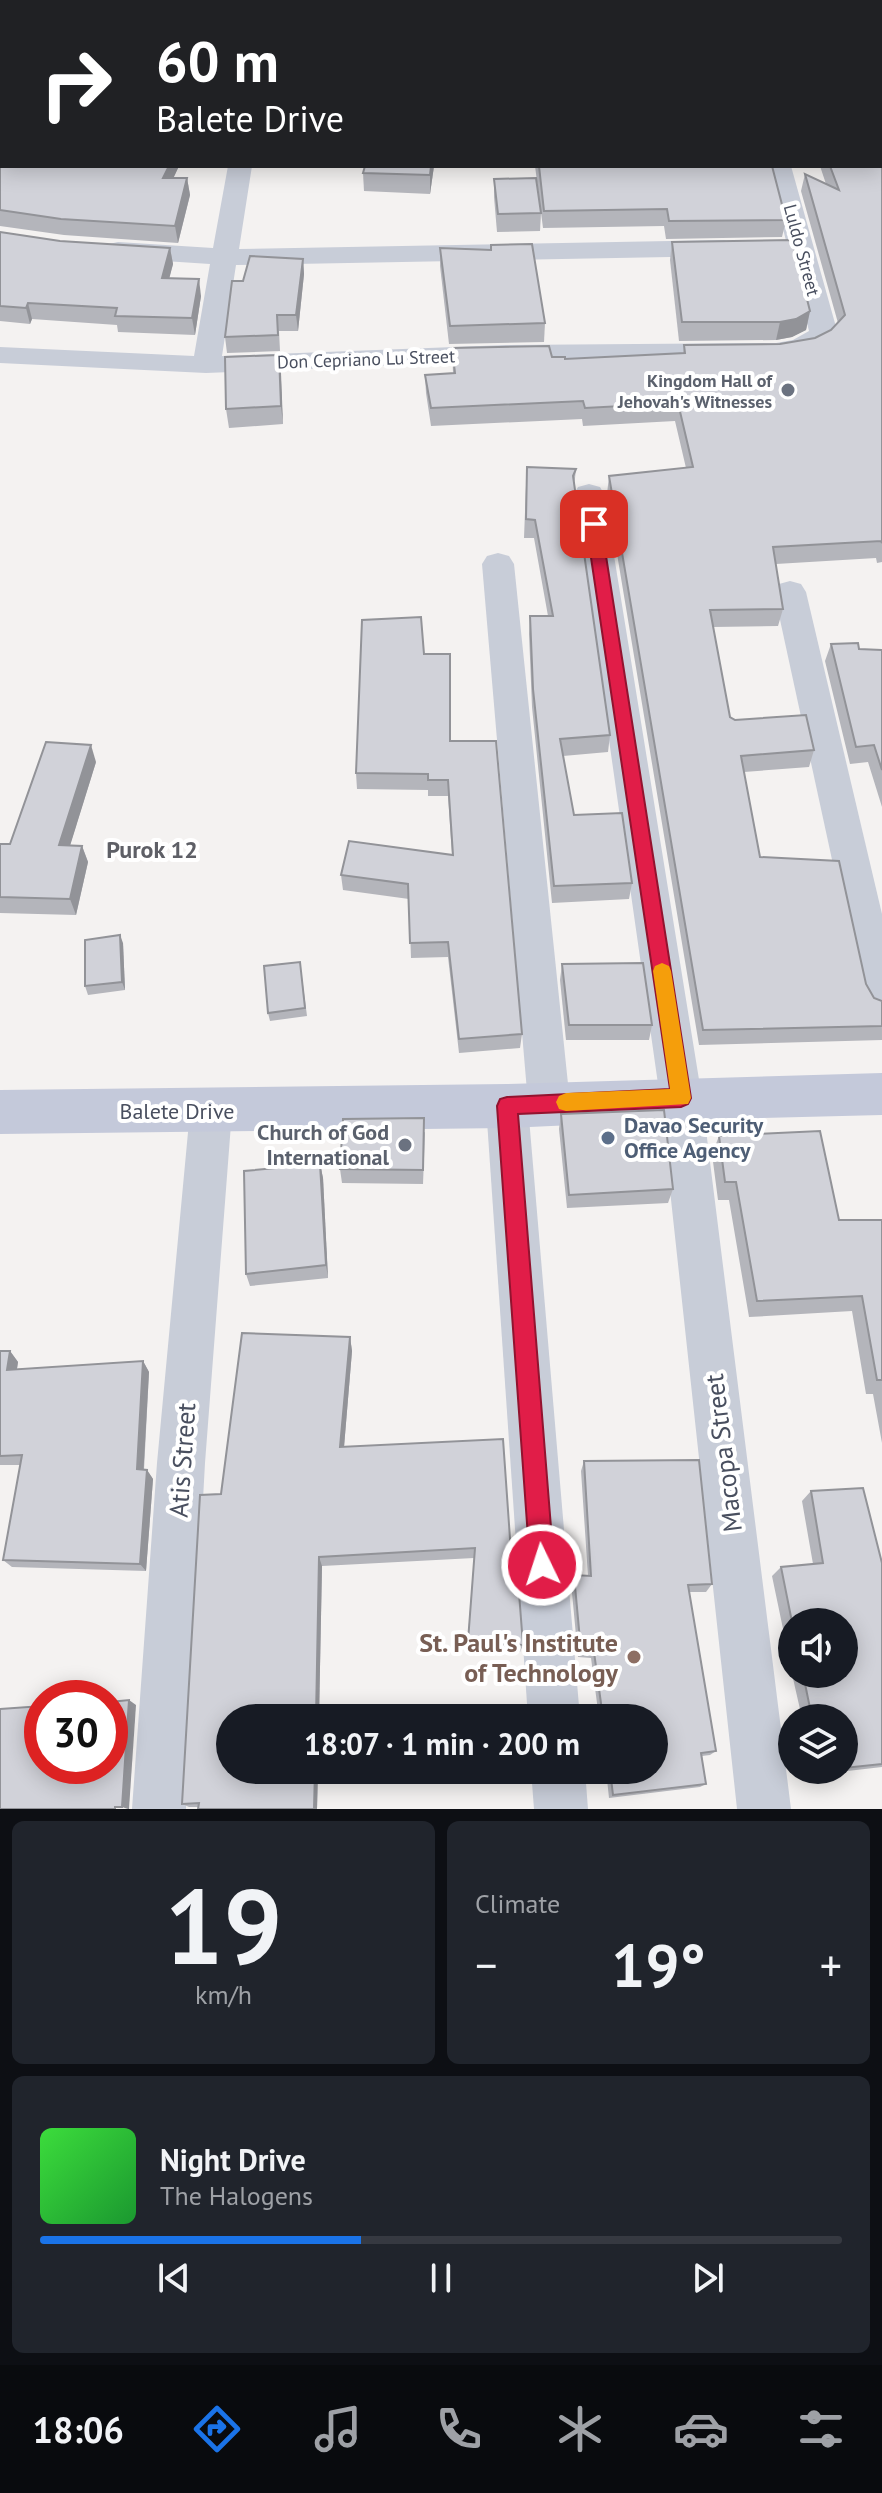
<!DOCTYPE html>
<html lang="en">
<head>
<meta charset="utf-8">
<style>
  body { margin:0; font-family:"PT Sans",sans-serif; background:#20242c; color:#f1f3f6; height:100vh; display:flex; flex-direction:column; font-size:30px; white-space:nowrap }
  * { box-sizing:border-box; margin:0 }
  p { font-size:26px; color:#9ea1a6 }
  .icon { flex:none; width:44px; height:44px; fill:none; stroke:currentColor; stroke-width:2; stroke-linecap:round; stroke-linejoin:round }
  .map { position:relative; height:1809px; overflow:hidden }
  .sheet { display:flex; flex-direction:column; gap:12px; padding:12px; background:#0d0f14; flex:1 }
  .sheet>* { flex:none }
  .guide { position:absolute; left:0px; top:0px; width:882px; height:168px; box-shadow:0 4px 20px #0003; background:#202124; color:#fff; overflow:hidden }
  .tools { position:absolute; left:778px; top:1608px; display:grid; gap:16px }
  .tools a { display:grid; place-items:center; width:80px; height:80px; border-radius:50%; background:#171b24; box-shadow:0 4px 20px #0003; font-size:40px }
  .speed { position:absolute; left:24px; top:1680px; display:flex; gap:16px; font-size:40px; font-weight:700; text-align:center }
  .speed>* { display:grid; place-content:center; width:104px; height:104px; border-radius:50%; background:#171b24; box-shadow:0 4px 20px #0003; line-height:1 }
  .speed .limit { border:12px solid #d22; background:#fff; color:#111 }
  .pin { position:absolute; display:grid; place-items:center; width:68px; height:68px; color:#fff; margin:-34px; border-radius:16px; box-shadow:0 4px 12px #0006 }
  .me { position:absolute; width:88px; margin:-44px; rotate:356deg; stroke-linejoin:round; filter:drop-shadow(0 0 6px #0008) }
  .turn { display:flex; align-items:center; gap:28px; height:168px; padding:0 24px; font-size:36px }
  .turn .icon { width:104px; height:104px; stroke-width:2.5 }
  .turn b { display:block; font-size:56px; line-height:68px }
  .big { font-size:60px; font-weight:700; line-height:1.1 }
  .sheet .card { flex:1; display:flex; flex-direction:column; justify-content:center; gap:12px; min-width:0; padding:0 28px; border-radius:12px; background:#20242c }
  .sheet .dial { align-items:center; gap:0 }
  .dial b { font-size:104px; line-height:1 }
  .song { display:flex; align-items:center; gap:24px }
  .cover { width:96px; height:96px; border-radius:12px; background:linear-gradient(135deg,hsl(120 70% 55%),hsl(130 70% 35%)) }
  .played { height:8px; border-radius:4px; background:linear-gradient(90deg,#1a73e8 40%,#363941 40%) }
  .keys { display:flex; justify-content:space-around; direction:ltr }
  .heat { display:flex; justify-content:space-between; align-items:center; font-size:44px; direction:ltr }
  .sheet .tiles { flex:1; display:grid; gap:12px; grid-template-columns:1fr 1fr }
  .card:last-child { grid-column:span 2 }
  .trip { position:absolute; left:216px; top:1704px; width:452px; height:80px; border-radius:40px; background:#171b24; box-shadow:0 4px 20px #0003; font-weight:700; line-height:80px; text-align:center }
  .tab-bar { display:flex; height:128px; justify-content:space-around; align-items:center; background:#090b0e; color:#9ea1a6 }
  .tab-bar .icon { width:56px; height:56px }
  .tab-bar .on { color:#1a73e8 }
  .tab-bar b { font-size:36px; color:#f1f3f6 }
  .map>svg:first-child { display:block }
</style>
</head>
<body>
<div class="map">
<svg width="882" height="1809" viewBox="0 0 882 1809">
  <rect width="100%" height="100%" fill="#f4f2f1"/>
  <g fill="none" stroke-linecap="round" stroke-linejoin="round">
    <g fill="#c8cdd8" fill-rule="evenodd">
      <path d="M 100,0 L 122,0 L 99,2 Z"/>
      <path d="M 286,0 L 308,0 L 285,2 Z"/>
      <path d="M 717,0 L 739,0 L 740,2 L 718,2 Z"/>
      <path d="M 228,166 L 252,166 L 239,249 L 724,240 L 733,243 L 737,248 L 733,253 L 724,256 L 236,265 L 222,356 L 506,345 L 776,343 L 793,340 L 809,331 L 767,166 L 791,166 L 838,334 C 824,353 797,356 776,359 L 506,361 L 206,373 L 0,363 L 0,347 L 194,356 L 210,264 L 118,258 L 109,256 L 105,250 L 109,244 L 118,242 L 213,248 Z"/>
      <path d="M 589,484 L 600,487 L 604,494 L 702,1098 L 791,1809 L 737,1809 L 660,1098 L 574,494 L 578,487 Z"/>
      <path d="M 498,553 L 509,556 L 514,564 L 570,1103 L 564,1116 L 549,1122 L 534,1116 L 528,1103 L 482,564 L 487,556 Z"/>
      <path d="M 790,581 L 801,584 L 806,592 L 882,914 L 882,1015 L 868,1010 L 862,998 L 774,592 L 779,584 Z"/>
      <path d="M 507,1087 L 522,1093 L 528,1106 L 580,1718 L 528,1718 L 486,1106 L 492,1093 Z"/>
      <path d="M 211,1092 L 226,1098 L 232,1111 L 205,1463 L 186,1809 L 132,1809 L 157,1463 L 190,1111 L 196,1098 Z"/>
      <path d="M 531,1770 L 585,1770 L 588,1809 L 534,1809 Z"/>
    </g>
    <path fill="#c4c9da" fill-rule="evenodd" d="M 882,1073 L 882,1115 L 681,1120 L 507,1128 L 0,1134 L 0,1090 L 507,1084 Z"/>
  </g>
  <g fill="#b4b5bb">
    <rect x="511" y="0" width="135" height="2"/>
    <path d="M 0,104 L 2,166 L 179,166 L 173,178 L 187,178 L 190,195 L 178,243 L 64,235 L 0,226 Z"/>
    <path d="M 882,131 L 882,562 L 877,563 L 876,558 L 776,564 L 783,609 L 778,626 L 713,627 L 730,717 L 814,750 L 809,767 L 744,772 L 760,857 L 866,984 L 874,998 L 882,1001 L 882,1040 L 699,1045 L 607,494 L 609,476 L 686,468 L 675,421 L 583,426 L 582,419 L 431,426 L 426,393 L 425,375 L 453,373 L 452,348 L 565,359 L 683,353 L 684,345 L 780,344 L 815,338 L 831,330 L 838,323 L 801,191 L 805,174 L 826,184 L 820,166 L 880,166 Z"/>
    <path d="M 365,166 L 434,166 L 430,194 L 364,191 L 363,173 Z"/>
    <path d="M 535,166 L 772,166 L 786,220 L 782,237 L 666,239 L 664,226 L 543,228 Z"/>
    <path d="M 494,179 L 541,213 L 540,231 L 497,232 L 494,197 Z"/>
    <path d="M 0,232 L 60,241 L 170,248 L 173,264 L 169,278 L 201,296 L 195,335 L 118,332 L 117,325 L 32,319 L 30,324 L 0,321 Z"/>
    <path d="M 672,242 L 810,311 L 806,330 L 792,337 L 776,340 L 679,341 L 670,260 Z"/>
    <path d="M 440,248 L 490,249 L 545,323 L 544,342 L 449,344 L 440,266 Z"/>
    <path d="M 303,259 L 304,274 L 298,331 L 279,331 L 280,351 L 227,353 L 225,337 L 243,281 Z"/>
    <path d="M 279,355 L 283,424 L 229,428 L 226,409 Z"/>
    <path d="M 576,469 L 574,487 L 610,735 L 608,752 L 563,756 L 574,815 L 632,883 L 629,899 L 552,903 L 532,707 L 529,634 L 530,616 L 548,616 L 534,538 L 524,538 L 526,486 Z"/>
    <path d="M 831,644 L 859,649 L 882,650 L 882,807 L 868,762 L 850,764 L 825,661 Z"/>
    <path d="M 424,654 L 450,741 L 522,1034 L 520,1048 L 459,1053 L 448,957 L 411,958 L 409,899 L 343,890 L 341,875 L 452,855 L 448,796 L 428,796 L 428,790 L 357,789 L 356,773 Z"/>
    <path d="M 96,762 L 70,845 L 82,846 L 88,862 L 76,915 L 0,913 L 0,844 L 10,844 Z"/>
    <path d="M 123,943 L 125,990 L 88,995 L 85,986 Z"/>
    <path d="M 300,962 L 307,1016 L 270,1021 L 268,1013 Z"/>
    <path d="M 562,964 L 652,1025 L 649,1040 L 566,1040 L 560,980 Z"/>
    <path d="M 561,1114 L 673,1189 L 668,1203 L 567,1208 L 559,1129 Z"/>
    <path d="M 425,1132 L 423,1184 L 342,1183 L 340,1169 Z"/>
    <path d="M 719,1136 L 839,1220 L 882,1220 L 882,1443 L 873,1394 L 866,1394 L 852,1311 L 749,1317 L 729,1200 L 718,1200 L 712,1154 Z"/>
    <path d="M 320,1164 L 323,1178 L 328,1278 L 250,1286 L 246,1274 Z"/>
    <path d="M 350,1337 L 352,1351 L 344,1447 L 512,1567 L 523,1645 L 520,1652 L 467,1648 L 474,1558 L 322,1566 L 319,1718 L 230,1718 L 230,1770 L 318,1770 L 317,1809 L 198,1809 L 199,1807 L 189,1807 L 182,1804 L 221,1494 Z"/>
    <path d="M 0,1351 L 10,1351 L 18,1362 L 17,1369 L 143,1361 L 149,1372 L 144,1470 L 147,1470 L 153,1479 L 146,1571 L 12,1567 L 3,1560 L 21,1465 L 0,1465 Z"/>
    <path d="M 584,1461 L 712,1584 L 706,1592 L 689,1592 L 716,1751 L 710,1755 L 702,1756 L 706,1784 L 700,1787 L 609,1798 L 606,1770 L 654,1770 L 654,1718 L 599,1718 L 591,1658 L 578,1657 L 571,1582 L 574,1575 L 588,1576 L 581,1471 Z"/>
    <path d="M 811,1491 L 882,1563 L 882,1767 L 813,1775 L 812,1770 L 844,1770 L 844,1718 L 802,1718 L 792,1674 L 844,1674 L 792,1622 L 792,1672 L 772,1576 L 781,1567 L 813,1564 L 802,1501 Z"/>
  </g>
  <g fill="#929398">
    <path d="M 80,0 L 97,0 L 96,2 L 79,2 Z"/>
    <path d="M 2,36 L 2,56 L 0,59 L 0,38 Z"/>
    <path d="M 169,166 L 179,166 L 166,194 L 163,178 Z"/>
    <path d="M 431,166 L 434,166 L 430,194 L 430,175 Z"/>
    <path d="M 187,178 L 190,195 L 178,243 L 175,226 Z"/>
    <path d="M 170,248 L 173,264 L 165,295 L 162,278 Z"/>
    <path d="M 303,259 L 304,274 L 298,331 L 296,315 Z"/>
    <path d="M 199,279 L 201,296 L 195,335 L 192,318 Z"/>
    <path d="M 28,303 L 32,319 L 30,324 L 26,308 Z"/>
    <path d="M 810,311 L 806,330 L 792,337 L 776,340 L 780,322 Z"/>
    <path d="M 279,355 L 281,373 L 283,424 L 281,406 Z"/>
    <path d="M 91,745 L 96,762 L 65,862 L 59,845 Z"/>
    <path d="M 82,846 L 88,862 L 76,915 L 70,899 Z"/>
    <path d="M 120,935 L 123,943 L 125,990 L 122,982 Z"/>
    <path d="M 320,1164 L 323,1178 L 328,1278 L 326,1265 Z"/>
    <path d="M 350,1337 L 352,1351 L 343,1459 L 340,1447 Z"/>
    <path d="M 10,1351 L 18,1362 L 15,1381 L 7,1370 Z"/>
    <path d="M 143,1361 L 149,1372 L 143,1479 L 137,1469 Z"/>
    <path d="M 147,1470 L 153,1479 L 146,1571 L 140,1564 Z"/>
    <path d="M 319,1557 L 322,1566 L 319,1718 L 316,1718 Z"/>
    <path d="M 129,1700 L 136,1705 L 129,1809 L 128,1809 L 122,1807 Z"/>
    <path d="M 315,1770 L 318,1770 L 317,1809 L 314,1809 Z"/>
  </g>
  <g fill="#d1d2d9" stroke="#929398" stroke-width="2">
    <path d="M 0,0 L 80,0 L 79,2 L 2,2 L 2,36 L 0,38 Z"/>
    <path d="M 313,0 L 456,0 L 456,2 L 312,2 Z"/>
    <path d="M 598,0 L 646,0 L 646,2 L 599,2 Z"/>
    <path d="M 0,104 L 2,106 L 2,166 L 169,166 L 163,178 L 187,178 L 175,226 L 61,219 L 0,210 Z"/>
    <path d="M 880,131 L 882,131 L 882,543 L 881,541 L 773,547 L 783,609 L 710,610 L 730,717 L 735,720 L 806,715 L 814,750 L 741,756 L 760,857 L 839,861 L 866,984 L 874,998 L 882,1001 L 882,1026 L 703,1030 L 609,476 L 693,467 L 678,403 L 585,408 L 583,401 L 431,408 L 425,375 L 455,373 L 452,348 L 549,346 L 552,357 L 565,357 L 565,359 L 685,353 L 684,345 L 780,344 L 815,338 L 831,330 L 845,315 L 805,174 L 839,190 L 830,166 L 880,166 Z"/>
    <path d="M 365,166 L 431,166 L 430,175 L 363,173 Z"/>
    <path d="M 539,166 L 772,166 L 786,220 L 669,221 L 667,209 L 544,211 Z"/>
    <path d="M 536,178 L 541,213 L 498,214 L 494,179 Z"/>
    <path d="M 0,232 L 60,241 L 170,248 L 162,278 L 199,279 L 192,318 L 115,316 L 117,308 L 28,303 L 26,308 L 0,306 Z"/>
    <path d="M 792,240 L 810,311 L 796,319 L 780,322 L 682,322 L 672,242 Z"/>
    <path d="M 532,244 L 545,323 L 450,326 L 440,248 L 491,250 L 491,245 Z"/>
    <path d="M 250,256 L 303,259 L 296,315 L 277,315 L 278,335 L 225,337 L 232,281 L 243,281 Z"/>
    <path d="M 279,355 L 281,406 L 226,409 L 225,357 Z"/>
    <path d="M 527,467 L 576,469 L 573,476 L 610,735 L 560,739 L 574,815 L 622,813 L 632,883 L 554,886 L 533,689 L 530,616 L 553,616 L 535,520 L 526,519 Z"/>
    <path d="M 421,617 L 424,654 L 450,654 L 450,741 L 496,741 L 522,1034 L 459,1039 L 448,942 L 410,943 L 408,884 L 341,875 L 349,841 L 453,855 L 448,780 L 428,780 L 428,774 L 356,773 L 362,620 Z"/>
    <path d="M 858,643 L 859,649 L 882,650 L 882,770 L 874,745 L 856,747 L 831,644 Z"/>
    <path d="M 46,742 L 91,745 L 59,845 L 82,846 L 70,899 L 0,897 L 0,844 L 10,844 Z"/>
    <path d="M 120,935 L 122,982 L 85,986 L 85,940 Z"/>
    <path d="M 300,962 L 305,1008 L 268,1013 L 264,966 Z"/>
    <path d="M 643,963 L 652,1025 L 569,1025 L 562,964 Z"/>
    <path d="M 664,1110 L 673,1189 L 569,1195 L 561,1114 Z"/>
    <path d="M 424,1118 L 423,1170 L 340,1169 L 343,1119 Z"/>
    <path d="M 820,1131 L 839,1220 L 882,1220 L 882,1380 L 877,1380 L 862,1296 L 757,1301 L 736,1182 L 725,1182 L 719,1136 Z"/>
    <path d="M 320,1164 L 326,1265 L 246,1274 L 244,1171 Z"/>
    <path d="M 242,1333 L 350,1337 L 340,1447 L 503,1439 L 512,1567 L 517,1567 L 523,1645 L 468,1641 L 475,1548 L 319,1557 L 316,1718 L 230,1718 L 230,1770 L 315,1770 L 314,1809 L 198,1809 L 199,1803 L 182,1804 L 200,1495 L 221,1494 Z"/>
    <path d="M 0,1351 L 10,1351 L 7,1370 L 143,1361 L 137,1469 L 147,1470 L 140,1564 L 3,1560 L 22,1455 L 0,1456 Z"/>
    <path d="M 699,1460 L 712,1584 L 688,1585 L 716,1751 L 701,1753 L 706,1784 L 613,1795 L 610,1770 L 654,1770 L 654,1718 L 603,1718 L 594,1652 L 581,1651 L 574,1575 L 591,1576 L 584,1461 Z"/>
    <path d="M 863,1488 L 882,1563 L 882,1764 L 844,1768 L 844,1718 L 812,1718 L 803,1674 L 844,1674 L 844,1622 L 792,1622 L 781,1567 L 823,1563 L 811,1491 Z"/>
    <path d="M 129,1700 L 122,1807 L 115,1807 L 115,1809 L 0,1809 L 0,1709 L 42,1706 L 42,1766 L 110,1766 L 110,1702 Z"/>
  </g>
  <path fill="#e11d48" stroke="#92132f" stroke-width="2" d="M 594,519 L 601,524 L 691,1098 L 688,1104 L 681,1107 L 518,1114 L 554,1565 L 551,1573 L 542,1577 L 534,1573 L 530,1565 L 497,1106 L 500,1099 L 507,1097 L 670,1089 L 586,524 Z"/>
  <path fill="#f59e0b" d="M 662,963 L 669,966 L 671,971 L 691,1098 L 688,1104 L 566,1111 L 559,1109 L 556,1102 L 559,1096 L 566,1093 L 670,1089 L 653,971 L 655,966 Z"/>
  <g fill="#6b7280" stroke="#fff" stroke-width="3">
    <circle cx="788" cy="390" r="8"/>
    <circle cx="405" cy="1145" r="8"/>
  </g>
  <circle fill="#5c6f8a" stroke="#fff" stroke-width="3" cx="608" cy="1138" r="8"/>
  <circle fill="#8d6e63" stroke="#fff" stroke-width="3" cx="634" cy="1657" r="8"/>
  <g text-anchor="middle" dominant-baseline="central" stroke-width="8" stroke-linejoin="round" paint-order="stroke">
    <g font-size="18" fill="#494f5f" stroke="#fff">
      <text transform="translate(802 250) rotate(75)">Luldo Street</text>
      <text transform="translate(366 359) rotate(-2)">Don Cepriano Lu Street</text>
    </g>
    <g font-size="18" font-weight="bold" fill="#5b616d" stroke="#fff" text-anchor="end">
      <text x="772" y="380">Kingdom Hall of<tspan x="772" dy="21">Jehovah's Witnesses</tspan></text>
    </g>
    <g font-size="22" fill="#494f5f" stroke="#fff">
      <text x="177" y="1111">Balete Drive</text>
    </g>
    <g font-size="22" font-weight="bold" fill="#4e5e75" stroke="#fff" text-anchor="start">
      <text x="624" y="1125">Davao Security<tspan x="624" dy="25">Office Agency</tspan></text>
    </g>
    <g font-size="22" font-weight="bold" fill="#5b616d" stroke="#fff" text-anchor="end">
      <text x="389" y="1132">Church of God<tspan x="389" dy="25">International</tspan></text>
    </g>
    <g font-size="24" font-weight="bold" fill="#5e5f66" stroke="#fff">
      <text x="152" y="849">Purok 12</text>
    </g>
    <g font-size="26" fill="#494f5f" stroke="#fff">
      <text transform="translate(723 1453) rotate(-97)">Macopa Street</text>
      <text transform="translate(182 1460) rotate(-86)">Atis Street</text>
    </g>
    <g font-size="26" font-weight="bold" fill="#785e54" stroke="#fff" text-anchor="end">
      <text x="618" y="1642">St. Paul's Institute<tspan x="618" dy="30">of Technology</tspan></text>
    </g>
  </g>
</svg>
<div class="tools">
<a><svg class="icon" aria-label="sound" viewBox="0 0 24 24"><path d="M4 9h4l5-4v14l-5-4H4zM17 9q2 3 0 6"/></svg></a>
<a><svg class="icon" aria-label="layers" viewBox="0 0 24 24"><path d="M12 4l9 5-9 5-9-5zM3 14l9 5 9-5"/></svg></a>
</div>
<div class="speed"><div class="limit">30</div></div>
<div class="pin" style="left:594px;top:524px;background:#d93025"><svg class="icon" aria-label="arrive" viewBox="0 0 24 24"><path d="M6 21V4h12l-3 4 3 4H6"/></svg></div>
<svg class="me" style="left:542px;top:1565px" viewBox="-20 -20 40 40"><circle r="17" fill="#e11d48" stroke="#fff" stroke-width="3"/><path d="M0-11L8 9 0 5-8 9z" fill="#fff"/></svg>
<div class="trip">18:07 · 1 min · 200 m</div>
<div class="guide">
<div class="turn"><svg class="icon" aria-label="right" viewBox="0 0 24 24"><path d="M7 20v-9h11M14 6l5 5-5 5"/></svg><div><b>60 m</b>Balete Drive</div></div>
</div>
</div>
<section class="sheet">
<div class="tiles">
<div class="card dial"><b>19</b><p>km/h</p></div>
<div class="card"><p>Climate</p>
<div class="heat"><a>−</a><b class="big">19°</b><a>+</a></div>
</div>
<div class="card">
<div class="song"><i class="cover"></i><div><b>Night Drive</b><p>The Halogens</p></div></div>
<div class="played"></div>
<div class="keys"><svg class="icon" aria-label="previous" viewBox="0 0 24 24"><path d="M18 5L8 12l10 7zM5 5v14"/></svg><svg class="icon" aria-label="pause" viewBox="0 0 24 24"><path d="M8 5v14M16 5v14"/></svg><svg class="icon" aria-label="next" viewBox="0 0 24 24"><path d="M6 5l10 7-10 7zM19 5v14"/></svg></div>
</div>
</div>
</section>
<nav class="tab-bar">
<b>18:06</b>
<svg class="icon on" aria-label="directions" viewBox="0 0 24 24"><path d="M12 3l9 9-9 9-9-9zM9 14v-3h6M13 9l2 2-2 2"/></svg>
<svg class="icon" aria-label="music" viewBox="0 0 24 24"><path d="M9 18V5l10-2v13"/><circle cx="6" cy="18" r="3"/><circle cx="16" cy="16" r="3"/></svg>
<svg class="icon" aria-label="phone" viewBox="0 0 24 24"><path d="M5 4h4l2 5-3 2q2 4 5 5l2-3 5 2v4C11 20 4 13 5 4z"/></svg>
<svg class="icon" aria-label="climate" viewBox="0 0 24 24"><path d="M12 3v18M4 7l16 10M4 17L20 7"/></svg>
<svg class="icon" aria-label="car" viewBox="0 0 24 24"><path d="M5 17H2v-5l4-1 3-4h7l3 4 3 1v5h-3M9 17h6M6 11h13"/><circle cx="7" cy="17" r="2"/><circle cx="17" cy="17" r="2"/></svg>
<svg class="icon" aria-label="filters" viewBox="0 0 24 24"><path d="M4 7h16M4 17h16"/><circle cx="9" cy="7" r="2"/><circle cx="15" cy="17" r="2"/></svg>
</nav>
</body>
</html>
